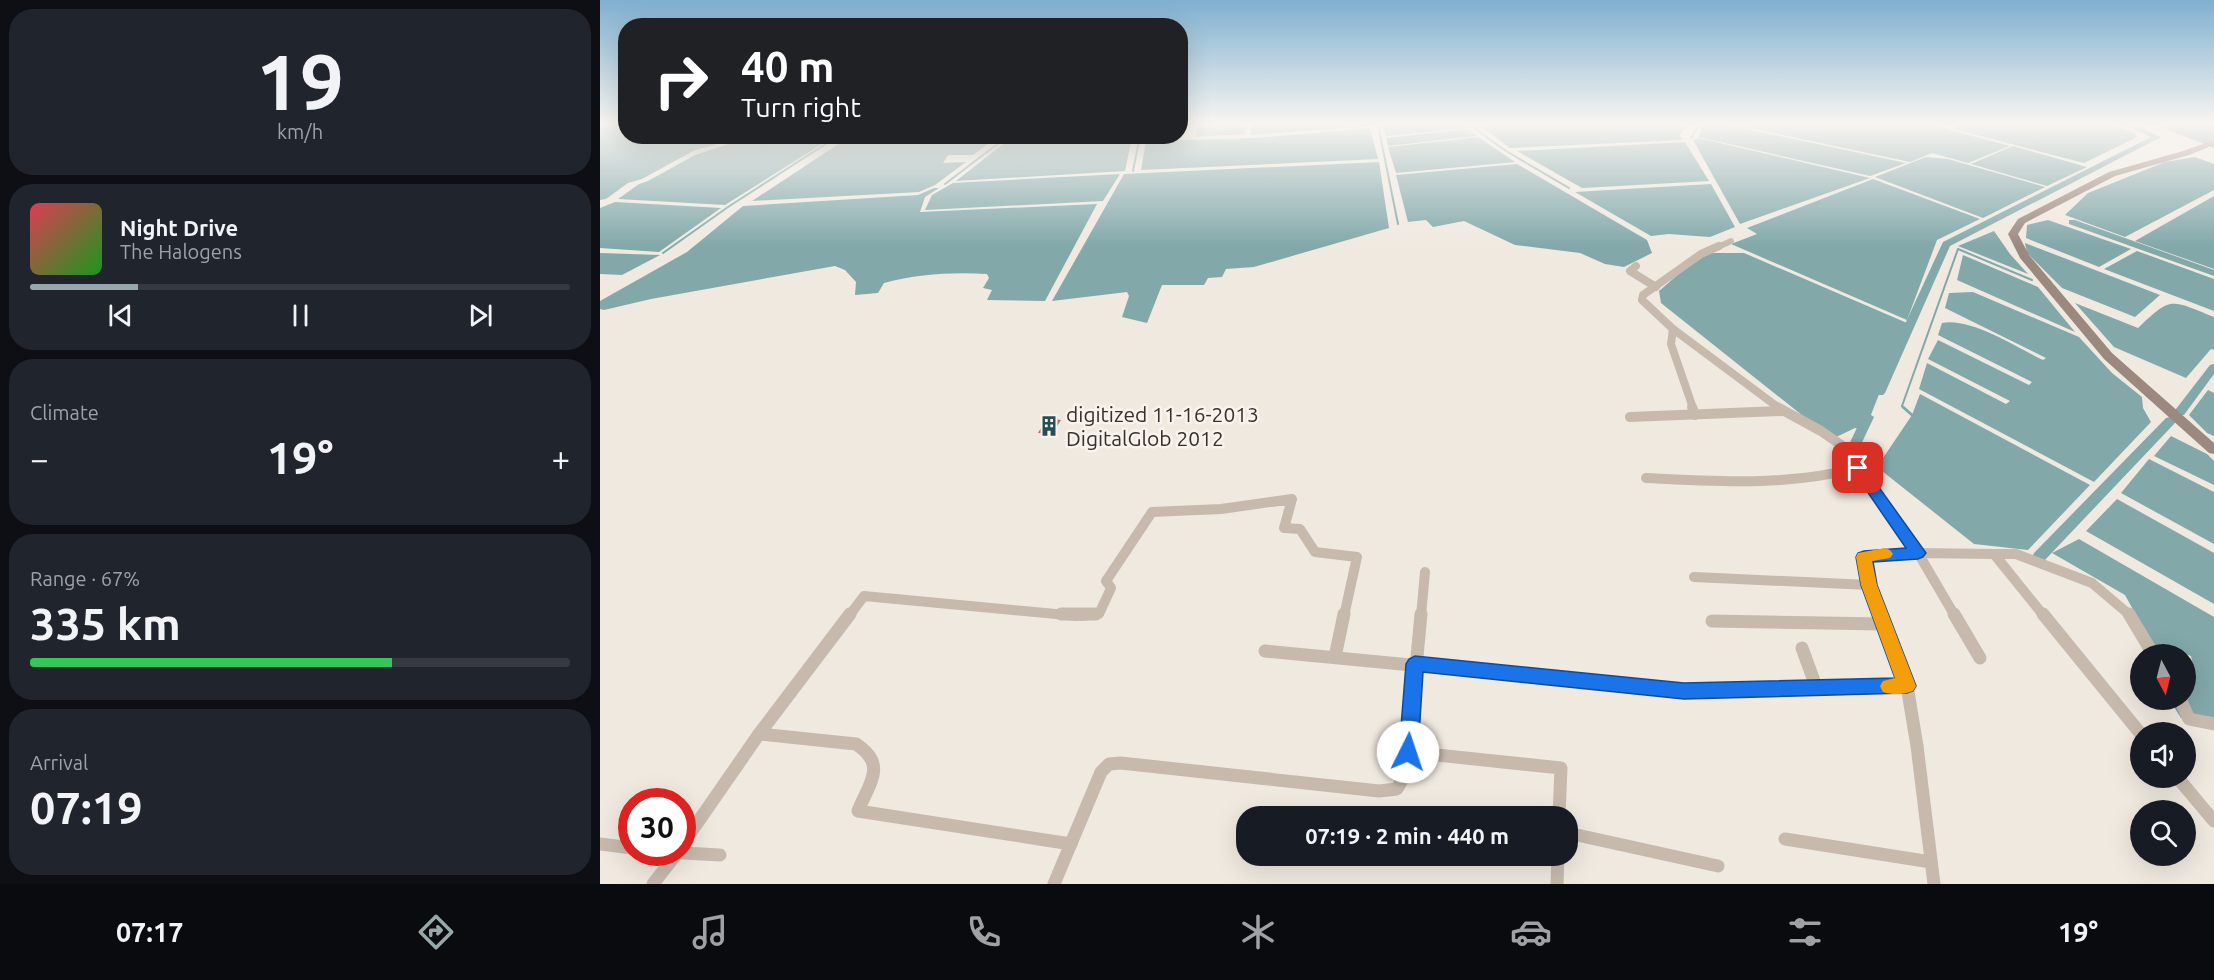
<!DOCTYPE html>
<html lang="en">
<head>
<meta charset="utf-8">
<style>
  body { margin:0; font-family:Ubuntu,sans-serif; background:#20242c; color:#f1f3f6; height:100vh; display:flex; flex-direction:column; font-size:22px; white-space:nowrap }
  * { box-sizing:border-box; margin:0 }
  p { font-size:20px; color:#9ea1a6 }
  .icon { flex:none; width:33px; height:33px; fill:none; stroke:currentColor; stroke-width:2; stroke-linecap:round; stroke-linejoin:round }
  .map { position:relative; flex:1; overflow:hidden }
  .sheet { display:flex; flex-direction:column; gap:9px; padding:9px; background:#0d0f14; width:600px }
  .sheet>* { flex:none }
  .guide { position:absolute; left:18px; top:18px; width:570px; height:126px; border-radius:24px; box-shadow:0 6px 24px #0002; background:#202124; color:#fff; overflow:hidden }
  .needle { width:39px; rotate:173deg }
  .fabs { position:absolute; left:1530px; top:644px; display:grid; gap:12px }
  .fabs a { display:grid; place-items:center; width:66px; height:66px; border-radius:50%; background:#171b24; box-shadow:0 6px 24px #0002; font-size:30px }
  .speed { position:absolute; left:18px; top:788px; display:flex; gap:12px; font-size:30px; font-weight:700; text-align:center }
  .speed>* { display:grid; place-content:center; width:78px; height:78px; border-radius:50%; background:#171b24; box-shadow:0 6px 24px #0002; line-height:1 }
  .speed .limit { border:9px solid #d22; background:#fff; color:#111 }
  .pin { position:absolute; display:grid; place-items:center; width:51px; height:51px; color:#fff; margin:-26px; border-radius:12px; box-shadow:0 3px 9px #0006 }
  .me { position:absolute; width:66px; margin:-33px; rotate:4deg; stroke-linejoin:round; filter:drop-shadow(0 0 4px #0008) }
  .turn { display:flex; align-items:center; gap:21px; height:126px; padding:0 24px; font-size:27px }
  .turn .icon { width:78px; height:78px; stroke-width:2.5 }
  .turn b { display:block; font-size:42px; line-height:51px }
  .big { font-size:45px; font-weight:700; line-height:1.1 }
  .sheet .card { flex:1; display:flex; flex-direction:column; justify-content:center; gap:9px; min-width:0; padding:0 21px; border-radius:24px; background:#20242c }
  .sheet .dial { align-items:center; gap:0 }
  .dial b { font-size:78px; line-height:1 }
  .song { display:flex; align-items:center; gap:18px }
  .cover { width:72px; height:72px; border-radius:9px; background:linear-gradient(135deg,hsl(350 70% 55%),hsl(120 70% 35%)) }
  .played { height:6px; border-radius:3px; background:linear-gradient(90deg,#95a9ad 20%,#363941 20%) }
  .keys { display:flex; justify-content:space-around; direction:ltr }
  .heat { display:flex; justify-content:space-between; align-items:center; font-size:33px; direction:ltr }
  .charge { height:9px; border-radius:4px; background:linear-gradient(90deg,#34c759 67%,#363941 0) }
  .trip { position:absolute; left:636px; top:806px; width:342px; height:60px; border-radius:24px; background:#171b24; box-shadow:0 6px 24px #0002; font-weight:700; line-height:60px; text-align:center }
  .menu { display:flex; height:96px; justify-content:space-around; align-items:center; background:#090b0e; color:#9ea1a6 }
  .menu .icon { width:42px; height:42px }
  .menu .active { color:#95a9ad }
  .menu b { font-size:27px; color:#f1f3f6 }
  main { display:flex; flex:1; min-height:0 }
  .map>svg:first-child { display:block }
</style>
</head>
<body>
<main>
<section class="sheet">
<div class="card dial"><b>19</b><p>km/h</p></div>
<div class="card">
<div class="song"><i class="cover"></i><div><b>Night Drive</b><p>The Halogens</p></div></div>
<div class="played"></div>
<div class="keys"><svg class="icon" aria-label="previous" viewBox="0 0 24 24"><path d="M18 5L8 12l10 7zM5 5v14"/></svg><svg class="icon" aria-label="pause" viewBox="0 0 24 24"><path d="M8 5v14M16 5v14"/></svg><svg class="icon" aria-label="next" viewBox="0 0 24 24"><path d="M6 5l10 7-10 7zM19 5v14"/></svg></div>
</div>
<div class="card"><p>Climate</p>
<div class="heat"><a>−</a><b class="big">19°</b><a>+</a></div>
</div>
<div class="card"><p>Range · 67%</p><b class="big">335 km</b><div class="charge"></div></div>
<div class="card"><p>Arrival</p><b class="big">07:19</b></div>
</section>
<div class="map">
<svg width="1614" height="884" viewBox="0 0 1614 884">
  <rect width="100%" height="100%" fill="#f0e9e0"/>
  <g fill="#82a8aa">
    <path d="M 0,123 L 25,123 L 26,136 L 141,137 L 93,151 L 42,179 L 28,183 L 6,199 L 0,200 Z"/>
    <path d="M 649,123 L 645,134 L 596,137 L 598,125 Z"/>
    <path d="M 653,123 L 770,123 L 770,126 L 650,135 Z"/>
    <path d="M 782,123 L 859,123 L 866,128 L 786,136 Z"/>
    <path d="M 876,123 L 1088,123 L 1080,135 L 1082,140 L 910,148 Z"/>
    <path d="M 1105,123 L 1119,123 L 1306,163 L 1270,176 L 1098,137 Z"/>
    <path d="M 1126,123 L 1324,123 L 1410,146 L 1368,163 L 1332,153 L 1310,162 Z"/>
    <path d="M 1360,123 L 1508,123 L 1534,133 L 1537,137 L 1484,163 L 1354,129 Z"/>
    <path d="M 1551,123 L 1614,123 L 1614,148 Z"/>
    <path d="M 770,128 L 778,159 L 541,170 L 546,141 L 655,138 Z"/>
    <path d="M 868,129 L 877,136 L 788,146 L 786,138 Z"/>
    <path d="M 153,136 L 233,137 L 125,205 L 18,199 L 39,184 L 48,181 L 95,155 Z"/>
    <path d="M 505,136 L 532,137 L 525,171 L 356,181 L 407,141 Z"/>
    <path d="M 270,137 L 397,137 L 373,155 L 348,155 L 343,163 L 366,162 L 335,185 L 319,192 L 152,201 L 246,139 Z"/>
    <path d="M 878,137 L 915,162 L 796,173 L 788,147 Z"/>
    <path d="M 1099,138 L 1270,178 L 1140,224 L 1093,140 Z"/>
    <path d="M 1085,142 L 1109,181 L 982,188 L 917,151 Z"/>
    <path d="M 1413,146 L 1487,167 L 1447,186 L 1371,164 Z"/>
    <path d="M 1326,157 L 1348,159 L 1445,187 L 1383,218 L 1275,177 Z"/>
    <path d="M 1595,157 L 1614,164 L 1614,190 L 1525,237 L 1465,215 L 1488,193 L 1565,162 Z"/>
    <path d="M 779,162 L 789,228 L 654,267 L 626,269 L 622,277 L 608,278 L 604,285 L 562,285 L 547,323 L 522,317 L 529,296 L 527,292 L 452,301 L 524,174 Z"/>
    <path d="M 917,164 L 1047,240 L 1052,253 L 1024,267 L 1005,264 L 980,253 L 915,245 L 864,221 L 833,227 L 826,220 L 808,222 L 796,175 Z"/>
    <path d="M 520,174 L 503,201 L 325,210 L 332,195 L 353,183 Z"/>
    <path d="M 1273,179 L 1380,219 L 1337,240 L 1307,320 L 1131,244 L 1157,234 L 1147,228 Z"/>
    <path d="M 1111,184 L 1135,227 L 1110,237 L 1069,234 L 1051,236 L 975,192 Z"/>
    <path d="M 334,188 L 339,188 L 325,197 L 320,212 L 497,204 L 445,301 L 387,300 L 392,290 L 383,288 L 389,278 L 387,274 C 352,272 318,274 284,283 L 278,293 L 255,295 L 256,282 L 245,270 L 235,266 L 51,299 L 4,310 L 0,309 L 0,301 L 87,252 L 143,206 L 318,195 Z"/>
    <path d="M 1614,196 L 1614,269 L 1535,241 Z"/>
    <path d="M 15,202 L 121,208 L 59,252 L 0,248 L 0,208 Z"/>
    <path d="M 1448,220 L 1531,249 L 1499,267 L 1426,238 L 1427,225 Z"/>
    <path d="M 1394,231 L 1410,254 L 1428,274 L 1358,246 Z"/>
    <path d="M 1425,243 L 1560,295 L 1535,317 L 1462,288 L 1427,253 Z"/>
    <path d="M 1537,251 L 1614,279 L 1614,311 L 1504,269 Z"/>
    <path d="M 0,253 L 60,255 L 22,275 L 0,274 Z"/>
    <path d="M 1103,253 L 1144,253 L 1307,323 L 1265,430 L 1255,428 L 1232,439 L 1061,303 L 1059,291 Z"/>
    <path d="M 1363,255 L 1438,287 L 1475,332 L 1357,280 Z"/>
    <path d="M 1373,292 L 1479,337 L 1512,373 L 1542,397 L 1543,408 L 1551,422 L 1494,482 L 1319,389 L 1327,363 L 1406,404 L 1410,401 L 1328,359 L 1338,340 L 1429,385 L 1432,382 L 1338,335 L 1342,323 C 1370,317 1416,347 1443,360 L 1446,358 L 1345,308 L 1349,293 Z"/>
    <path d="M 1475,303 L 1538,328 C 1572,295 1571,300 1614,317 L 1614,350 L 1611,349 L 1586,378 L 1514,347 Z"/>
    <path d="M 1608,390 L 1614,393 L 1614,436 L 1607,433 L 1589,415 Z"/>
    <path d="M 1320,394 L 1490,485 L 1428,550 L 1374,544 L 1277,467 L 1312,415 Z"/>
    <path d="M 1571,436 L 1607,454 L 1614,461 L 1614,485 L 1554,456 Z"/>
    <path d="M 1549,459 L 1614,492 L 1614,544 L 1521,493 Z"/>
    <path d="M 1517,499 L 1614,553 L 1614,604 L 1486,531 Z"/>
    <path d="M 1479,539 L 1614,617 L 1614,720 L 1581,718 L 1569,699 L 1586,699 L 1586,672 L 1594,671 L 1591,656 L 1552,644 L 1525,595 L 1452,553 Z"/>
  </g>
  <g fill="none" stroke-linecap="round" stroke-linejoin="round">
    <g stroke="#82a8aa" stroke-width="2">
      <path d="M 867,123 L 906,151 L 969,188"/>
      <path d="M 580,125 L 612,123"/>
      <path d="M 779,130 L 798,224"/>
      <path d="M 1091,138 L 1100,123"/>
      <path d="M 406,139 L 470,136"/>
      <path d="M 533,171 L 540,136"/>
      <path d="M 345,184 L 408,136"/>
      <path d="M 63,253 L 128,207 L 238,136"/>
      <path d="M 1304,408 L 1302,406 L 1358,249 L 1432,280"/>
    </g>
    <path stroke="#82a8aa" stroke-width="3" d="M 1303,407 L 1312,415"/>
    <g fill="#82a8aa" fill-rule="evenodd">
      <path d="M 1520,123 L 1529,123 L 1561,137 L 1350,246 L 1285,393 L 1283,395 L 1275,395 L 1273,393 L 1343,242 L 1551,137 Z"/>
      <path d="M 1469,220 L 1475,220 L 1614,270 L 1614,276 L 1469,224 Z"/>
      <path d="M 1614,364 L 1614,374 L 1584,415 L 1576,415 L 1574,412 L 1576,409 L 1610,365 Z"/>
      <path d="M 1268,413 L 1274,417 L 1257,453 L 1255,456 L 1247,456 L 1245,453 L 1262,417 Z"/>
      <path d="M 1570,417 L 1574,418 L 1576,421 L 1574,424 L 1444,561 L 1439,562 L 1434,561 L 1432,557 L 1434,553 L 1566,418 Z"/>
    </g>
  </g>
  <path fill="#b87056" d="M 447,418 L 461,420 L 452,434 L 438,433 Z"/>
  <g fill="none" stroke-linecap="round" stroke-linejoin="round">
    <path stroke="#c7baad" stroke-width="6" d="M 1116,248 L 1131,241"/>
    <g stroke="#c7baad" stroke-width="8">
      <path d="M 1119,246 L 1101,254 L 1043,295 L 1042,300 L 1073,329 L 1179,408"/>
      <path d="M 1036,266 L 1030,271 L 1056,287"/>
      <path d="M 1073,329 L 1071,344 L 1093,408"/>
    </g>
    <g stroke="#c7baad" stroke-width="10">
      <path d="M 1092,407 L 1095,415"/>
      <path d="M 1177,407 L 1221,431 L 1244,447 L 1318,553 L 1355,616"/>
      <path d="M 1030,417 L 1183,411"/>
      <path d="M 1046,478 C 1118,482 1188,486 1258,468"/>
      <path d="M 1394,554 L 1416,554 L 1492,583 L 1531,616"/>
      <path d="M 1094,577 L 1269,585"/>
      <path d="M 249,616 L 264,596 L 477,616"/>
      <path d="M 481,616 L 499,614 L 511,588 L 506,581 L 552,512 L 621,509 L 692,499 L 684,528 L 700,529 L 715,552 L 757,557 L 744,616"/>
      <path d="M 821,616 L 825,572"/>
      <path d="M 1281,616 L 1269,585 L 1264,557 L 1318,553 L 1394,554 L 1444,616"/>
    </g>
    <g stroke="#c7baad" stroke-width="13">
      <path d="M 461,614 L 496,614"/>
      <path d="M 1280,614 L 1307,686 L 1317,746 L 1334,884"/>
      <path d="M 1354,614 L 1380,658"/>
      <path d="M 1443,614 L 1540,733"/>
      <path d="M 1529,614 L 1553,654"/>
      <path d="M 1112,621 L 1284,624"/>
      <path d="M 1202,648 L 1217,689"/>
      <path d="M 665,651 L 1084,691 L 1307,686"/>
      <path d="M 735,657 L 744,614"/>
      <path d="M 1580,699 L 1589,719 L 1614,724"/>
      <path d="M 159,734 L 256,744 C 288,765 269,783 258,811 L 471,844"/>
      <path d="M 808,752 L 961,768 L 959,816"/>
      <path d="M 1577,777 L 1614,821"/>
      <path d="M 968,833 L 1118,866"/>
      <path d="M 1185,839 L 1331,862"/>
      <path d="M 0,844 L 32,848"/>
      <path d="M 82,845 L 159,734 L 250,614"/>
      <path d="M 66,852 L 120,855"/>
      <path d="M 53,884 L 78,852"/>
      <path d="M 454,884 L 501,772 L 509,764 L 521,763 L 779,791 L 797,789 L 804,776 L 808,752 L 821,614"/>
      <path d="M 957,884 L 958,855"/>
    </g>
    <path fill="#9b897f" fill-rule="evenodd" d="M 1614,140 L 1614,145 L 1589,155 L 1515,176 L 1425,223 L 1418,234 L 1429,255 L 1512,353 L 1614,443 L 1614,454 L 1609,453 L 1504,359 L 1420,258 L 1408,234 L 1418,219 L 1509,172 L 1583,151 Z"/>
  </g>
  <linearGradient id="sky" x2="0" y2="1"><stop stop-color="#7fafcf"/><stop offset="0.5" stop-color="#f8f5f1"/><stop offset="1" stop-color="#f8f5f1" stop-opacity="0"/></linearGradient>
  <rect width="1614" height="247" fill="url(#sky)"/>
  <path fill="#1a73e8" stroke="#114b97" stroke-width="1.5" d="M 1258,463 L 1263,465 L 1326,553 L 1323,557 L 1318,559 L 1273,562 L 1277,585 L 1316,686 L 1313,691 L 1307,693 L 1084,699 L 823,672 L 818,752 L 815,758 L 808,761 L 802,758 L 799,752 L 806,664 L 809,659 L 815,656 L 1084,683 L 1295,678 L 1261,585 L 1256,557 L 1258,553 L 1264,551 L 1306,548 L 1251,468 Z"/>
  <path fill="#f59e0b" d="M 1285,548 L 1290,550 L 1293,554 L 1290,558 L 1272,561 L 1277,585 L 1316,686 L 1313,691 C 1303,695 1292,695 1283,692 L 1280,686 L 1283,681 L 1295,678 L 1261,585 L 1256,557 L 1258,553 Z"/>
  <defs>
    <g id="building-bare" transform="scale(1.62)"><path d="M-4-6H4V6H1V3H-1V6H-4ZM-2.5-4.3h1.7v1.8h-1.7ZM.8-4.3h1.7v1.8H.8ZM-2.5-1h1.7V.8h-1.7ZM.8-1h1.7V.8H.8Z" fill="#254f54" stroke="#f8f3ec" stroke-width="2.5" paint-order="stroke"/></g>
  </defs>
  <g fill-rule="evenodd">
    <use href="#building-bare" x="449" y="426"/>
  </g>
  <g text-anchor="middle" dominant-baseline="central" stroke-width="5" stroke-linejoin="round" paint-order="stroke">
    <g font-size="21" fill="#372f2b" stroke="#f8f3ec" text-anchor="start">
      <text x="466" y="414">digitized 11-16-2013<tspan x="466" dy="24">DigitalGlob 2012</tspan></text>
    </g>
  </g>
</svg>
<div class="fabs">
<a><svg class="needle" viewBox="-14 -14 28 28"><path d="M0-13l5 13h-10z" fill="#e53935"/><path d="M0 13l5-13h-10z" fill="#9ea1a6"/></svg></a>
<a><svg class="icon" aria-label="sound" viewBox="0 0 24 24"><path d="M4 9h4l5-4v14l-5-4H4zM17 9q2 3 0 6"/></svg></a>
<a><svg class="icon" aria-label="search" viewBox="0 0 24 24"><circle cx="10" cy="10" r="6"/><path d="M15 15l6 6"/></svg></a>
</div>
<div class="speed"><div class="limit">30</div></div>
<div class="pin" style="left:1258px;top:468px;background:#d93025"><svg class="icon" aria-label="arrive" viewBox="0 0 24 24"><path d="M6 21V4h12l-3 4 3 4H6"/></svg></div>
<svg class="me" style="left:808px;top:752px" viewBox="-20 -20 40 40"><circle r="19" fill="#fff"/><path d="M0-13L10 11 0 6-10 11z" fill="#1a73e8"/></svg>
<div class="trip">07:19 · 2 min · 440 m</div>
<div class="guide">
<div class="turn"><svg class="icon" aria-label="right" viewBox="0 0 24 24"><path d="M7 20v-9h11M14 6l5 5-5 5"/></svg><div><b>40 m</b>Turn right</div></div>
</div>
</div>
</main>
<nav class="menu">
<b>07:17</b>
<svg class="icon active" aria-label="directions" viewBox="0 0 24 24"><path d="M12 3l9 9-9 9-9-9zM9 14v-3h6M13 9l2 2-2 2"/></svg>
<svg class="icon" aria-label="music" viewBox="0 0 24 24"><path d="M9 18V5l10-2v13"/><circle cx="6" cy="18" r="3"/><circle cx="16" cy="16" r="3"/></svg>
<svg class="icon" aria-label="phone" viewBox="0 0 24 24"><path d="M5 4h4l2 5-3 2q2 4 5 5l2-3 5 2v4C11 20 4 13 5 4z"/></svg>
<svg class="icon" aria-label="climate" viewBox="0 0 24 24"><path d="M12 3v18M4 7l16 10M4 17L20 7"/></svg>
<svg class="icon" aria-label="car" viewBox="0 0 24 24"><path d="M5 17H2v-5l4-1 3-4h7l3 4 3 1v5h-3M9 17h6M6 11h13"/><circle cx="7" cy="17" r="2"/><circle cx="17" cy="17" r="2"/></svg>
<svg class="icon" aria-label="filters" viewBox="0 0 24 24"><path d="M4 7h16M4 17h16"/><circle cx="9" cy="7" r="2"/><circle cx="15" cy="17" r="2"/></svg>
<b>19°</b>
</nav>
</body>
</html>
